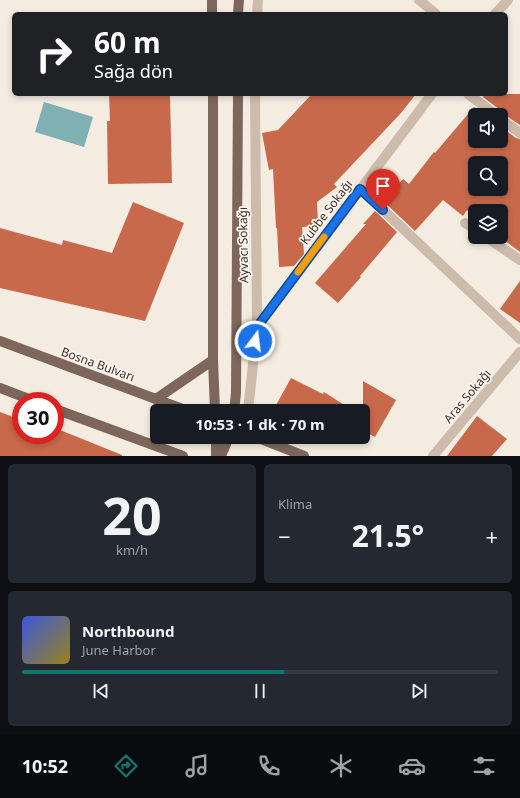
<!DOCTYPE html>
<html lang="tr">
<head>
<meta charset="utf-8">
<style>
  body { margin:0; font-family:"Noto Sans",sans-serif; background:#242831; color:#f1f3f6; height:100vh; display:flex; flex-direction:column; font-size:15px; white-space:nowrap }
  * { box-sizing:border-box; margin:0 }
  p { font-size:13px; color:#9ea1a6 }
  .icon { flex:none; width:22px; height:22px; fill:none; stroke:currentColor; stroke-width:2; stroke-linecap:round; stroke-linejoin:round }
  .map { position:relative; height:456px; overflow:hidden }
  .panel { display:flex; flex-direction:column; gap:8px; padding:8px; background:#0d0f14; flex:1 }
  .panel>* { flex:none }
  .top-card { position:absolute; left:12px; top:12px; width:496px; height:84px; border-radius:6px; box-shadow:0 2px 6px #0003; background:#202124; color:#fff; overflow:hidden }
  .controls { position:absolute; left:468px; top:108px; display:grid; gap:8px }
  .controls a { display:grid; place-items:center; width:40px; height:40px; border-radius:6px; background:#171b24; box-shadow:0 2px 6px #0003; font-size:20px }
  .speed { position:absolute; left:12px; top:392px; display:flex; gap:8px; font-size:20px; font-weight:700; text-align:center }
  .speed>* { display:grid; place-content:center; width:52px; height:52px; border-radius:50%; background:#171b24; box-shadow:0 2px 6px #0003; line-height:1 }
  .speed .limit { border:6px solid #d22; background:#fff; color:#111 }
  .pin { position:absolute; display:grid; place-items:center; width:34px; height:34px; color:#fff; margin:-41px -17px; border-radius:50% 50% 50% 0; rotate:-45deg; box-shadow:0 0 4px #0007 }
  .pin .icon { rotate:45deg }
  .me { position:absolute; width:44px; margin:-22px; rotate:15deg; stroke-linejoin:round; filter:drop-shadow(0 0 3px #0008) }
  .turn { display:flex; align-items:center; gap:14px; height:84px; padding:0 16px; font-size:18px }
  .turn .icon { width:52px; height:52px; stroke-width:2.5 }
  .turn b { display:block; font-size:28px; line-height:34px }
  .big { font-size:30px; font-weight:700; line-height:1.1 }
  .panel .tile { flex:1; display:flex; flex-direction:column; justify-content:center; gap:6px; min-width:0; padding:0 14px; border-radius:6px; background:#242831 }
  .panel .dial { align-items:center; gap:0 }
  .dial b { font-size:52px; line-height:1 }
  .song { display:flex; align-items:center; gap:12px }
  .cover { width:48px; height:48px; border-radius:6px; background:linear-gradient(135deg,hsl(230 70% 55%),hsl(50 70% 35%)) }
  .played { height:4px; border-radius:2px; background:linear-gradient(90deg,#0f766e 55%,#363941 55%) }
  .keys { display:flex; justify-content:space-around; direction:ltr }
  .heat { display:flex; justify-content:space-between; align-items:center; font-size:22px; direction:ltr }
  .panel .tiles { flex:1; display:grid; gap:8px; grid-template-columns:1fr 1fr }
  .tile:last-child { grid-column:span 2 }
  .trip { position:absolute; left:150px; top:404px; width:220px; height:40px; border-radius:6px; background:#171b24; box-shadow:0 2px 6px #0003; font-weight:700; line-height:40px; text-align:center }
  .menu { display:flex; height:64px; justify-content:space-around; align-items:center; background:#090b0e; color:#9ea1a6 }
  .menu .icon { width:28px; height:28px }
  .menu .active { color:#0f766e }
  .menu b { font-size:18px; color:#f1f3f6 }
  .map>svg:first-child { display:block }
</style>
</head>
<body>
<div class="map">
<svg width="520" height="456" viewBox="0 0 520 456">
  <rect width="100%" height="100%" fill="#f4ebe1"/>
  <path fill="#7fb0b2" d="M 44,102 L 93,117 L 84,147 L 35,132 Z"/>
  <g fill="#c8694b" fill-rule="evenodd">
    <path d="M 109,94 L 170,94 L 172,183 L 108,184 L 107,121 L 110,121 Z"/>
    <path d="M 312,94 L 416,94 L 401,113 L 334,184 L 337,187 L 317,202 L 318,226 L 302,227 L 304,254 L 294,266 L 279,267 L 277,228 L 276,228 L 273,169 L 269,170 L 262,133 L 278,130 Z"/>
    <path d="M 485,94 L 520,94 L 520,125 L 502,113 L 500,110 L 483,97 Z"/>
    <path d="M 474,107 L 485,115 L 475,115 L 475,141 L 501,141 L 501,127 L 516,138 L 520,139 L 520,252 L 500,237 L 501,237 L 501,211 L 475,211 L 475,216 L 467,210 L 463,216 L 443,200 L 415,231 L 383,201 L 403,179 L 409,184 L 434,152 L 435,153 ZM 475,163 L 501,163 L 501,189 L 475,189 Z"/>
    <path d="M 133,202 L 184,223 L 145,321 L 0,288 L 0,228 L 62,245 L 63,240 L 112,253 Z"/>
    <path d="M 375,211 L 397,232 L 360,276 L 361,277 L 338,303 L 315,283 L 366,224 L 363,224 Z"/>
    <path d="M 520,281 L 520,323 L 500,309 Z"/>
    <path d="M 291,378 L 323,394 L 324,392 L 349,408 L 347,411 L 282,411 L 275,407 Z"/>
    <path d="M 363,381 L 396,400 L 375,437 L 363,431 Z"/>
    <path d="M 0,412 L 21,420 L 21,435 L 55,435 L 55,428 L 122,455 L 122,456 L 0,456 Z"/>
    <path d="M 477,416 L 507,439 L 492,456 L 447,456 Z"/>
  </g>
  <g fill="none" stroke-linecap="round" stroke-linejoin="round">
    <g stroke="#cdbbac" stroke-width="10">
      <path d="M 419,0 L 436,14"/>
      <path d="M 257,14 L 258,0"/>
      <path d="M 495,14 L 508,0"/>
      <path d="M 468,94 L 496,115"/>
      <path d="M 501,119 L 520,133"/>
      <path d="M 361,189 L 520,339"/>
      <path d="M 465,223 L 475,229"/>
      <path d="M 486,237 L 520,260"/>
      <path d="M 257,327 L 432,94"/>
      <path d="M 248,411 L 257,327 L 255,94"/>
      <path d="M 433,456 L 520,352"/>
    </g>
    <g stroke="#7d675c" stroke-width="10">
      <path d="M 212,0 L 212,14"/>
      <path d="M 238,14 L 239,0"/>
      <path d="M 213,94 L 213,360 L 215,411"/>
      <path d="M 0,341 L 188,411"/>
      <path d="M 0,388 L 34,401"/>
      <path d="M 156,399 L 213,360"/>
      <path d="M 55,409 L 183,456"/>
      <path d="M 234,411 L 236,393 L 238,94"/>
      <path d="M 216,437 L 216,456"/>
      <path d="M 256,437 L 304,456"/>
      <path d="M 221,456 L 229,437"/>
    </g>
  </g>
  <g fill="none" stroke-linecap="round" stroke-linejoin="round">
    <g stroke="#114b97" stroke-width="10">
      <path id="route" d="M 255,341 L 257,327 L 360,189 L 383,210"/>
    </g>
    <use href="#route" stroke="#1a73e8" stroke-width="7"/>
    <path stroke="#f59e0b" stroke-width="7" d="M 298,272 L 324,237"/>
  </g>
  <g text-anchor="middle" dominant-baseline="central" stroke-width="3.5" stroke-linejoin="round" paint-order="stroke">
    <g font-size="12" fill="#3b302b" stroke="#fbf5ee">
      <text transform="translate(326 212) rotate(-53)">Kubbe Sokağı</text>
      <text transform="translate(243 245) rotate(-91)">Ayvacı Sokağı</text>
      <text transform="translate(98 364) rotate(20)">Bosna Bulvarı</text>
      <text transform="translate(467 396) rotate(-50)">Aras Sokağı</text>
    </g>
  </g>
</svg>
<div class="controls">
<a><svg class="icon" aria-label="sound" viewBox="0 0 24 24"><path d="M4 9h4l5-4v14l-5-4H4zM17 9q2 3 0 6"/></svg></a>
<a><svg class="icon" aria-label="search" viewBox="0 0 24 24"><circle cx="10" cy="10" r="6"/><path d="M15 15l6 6"/></svg></a>
<a><svg class="icon" aria-label="layers" viewBox="0 0 24 24"><path d="M12 4l9 5-9 5-9-5zM3 14l9 5 9-5"/></svg></a>
</div>
<div class="speed"><div class="limit">30</div></div>
<div class="pin" style="left:383px;top:210px;background:#d93025"><svg class="icon" aria-label="arrive" viewBox="0 0 24 24"><path d="M6 21V4h12l-3 4 3 4H6"/></svg></div>
<svg class="me" style="left:255px;top:341px" viewBox="-20 -20 40 40"><circle r="17" fill="#1a73e8" stroke="#fff" stroke-width="3"/><path d="M0-11L8 9 0 5-8 9z" fill="#fff"/></svg>
<div class="trip">10:53 · 1 dk · 70 m</div>
<div class="top-card">
<div class="turn"><svg class="icon" aria-label="right" viewBox="0 0 24 24"><path d="M7 20v-9h11M14 6l5 5-5 5"/></svg><div><b>60 m</b>Sağa dön</div></div>
</div>
</div>
<section class="panel">
<div class="tiles">
<div class="tile dial"><b>20</b><p>km/h</p></div>
<div class="tile"><p>Klima</p>
<div class="heat"><a>−</a><b class="big">21.5°</b><a>+</a></div>
</div>
<div class="tile">
<div class="song"><i class="cover"></i><div><b>Northbound</b><p>June Harbor</p></div></div>
<div class="played"></div>
<div class="keys"><svg class="icon" aria-label="previous" viewBox="0 0 24 24"><path d="M18 5L8 12l10 7zM5 5v14"/></svg><svg class="icon" aria-label="pause" viewBox="0 0 24 24"><path d="M8 5v14M16 5v14"/></svg><svg class="icon" aria-label="next" viewBox="0 0 24 24"><path d="M6 5l10 7-10 7zM19 5v14"/></svg></div>
</div>
</div>
</section>
<nav class="menu">
<b>10:52</b>
<svg class="icon active" aria-label="directions" viewBox="0 0 24 24"><path d="M12 3l9 9-9 9-9-9zM9 14v-3h6M13 9l2 2-2 2"/></svg>
<svg class="icon" aria-label="music" viewBox="0 0 24 24"><path d="M9 18V5l10-2v13"/><circle cx="6" cy="18" r="3"/><circle cx="16" cy="16" r="3"/></svg>
<svg class="icon" aria-label="phone" viewBox="0 0 24 24"><path d="M5 4h4l2 5-3 2q2 4 5 5l2-3 5 2v4C11 20 4 13 5 4z"/></svg>
<svg class="icon" aria-label="climate" viewBox="0 0 24 24"><path d="M12 3v18M4 7l16 10M4 17L20 7"/></svg>
<svg class="icon" aria-label="car" viewBox="0 0 24 24"><path d="M5 17H2v-5l4-1 3-4h7l3 4 3 1v5h-3M9 17h6M6 11h13"/><circle cx="7" cy="17" r="2"/><circle cx="17" cy="17" r="2"/></svg>
<svg class="icon" aria-label="filters" viewBox="0 0 24 24"><path d="M4 7h16M4 17h16"/><circle cx="9" cy="7" r="2"/><circle cx="15" cy="17" r="2"/></svg>
</nav>
</body>
</html>
